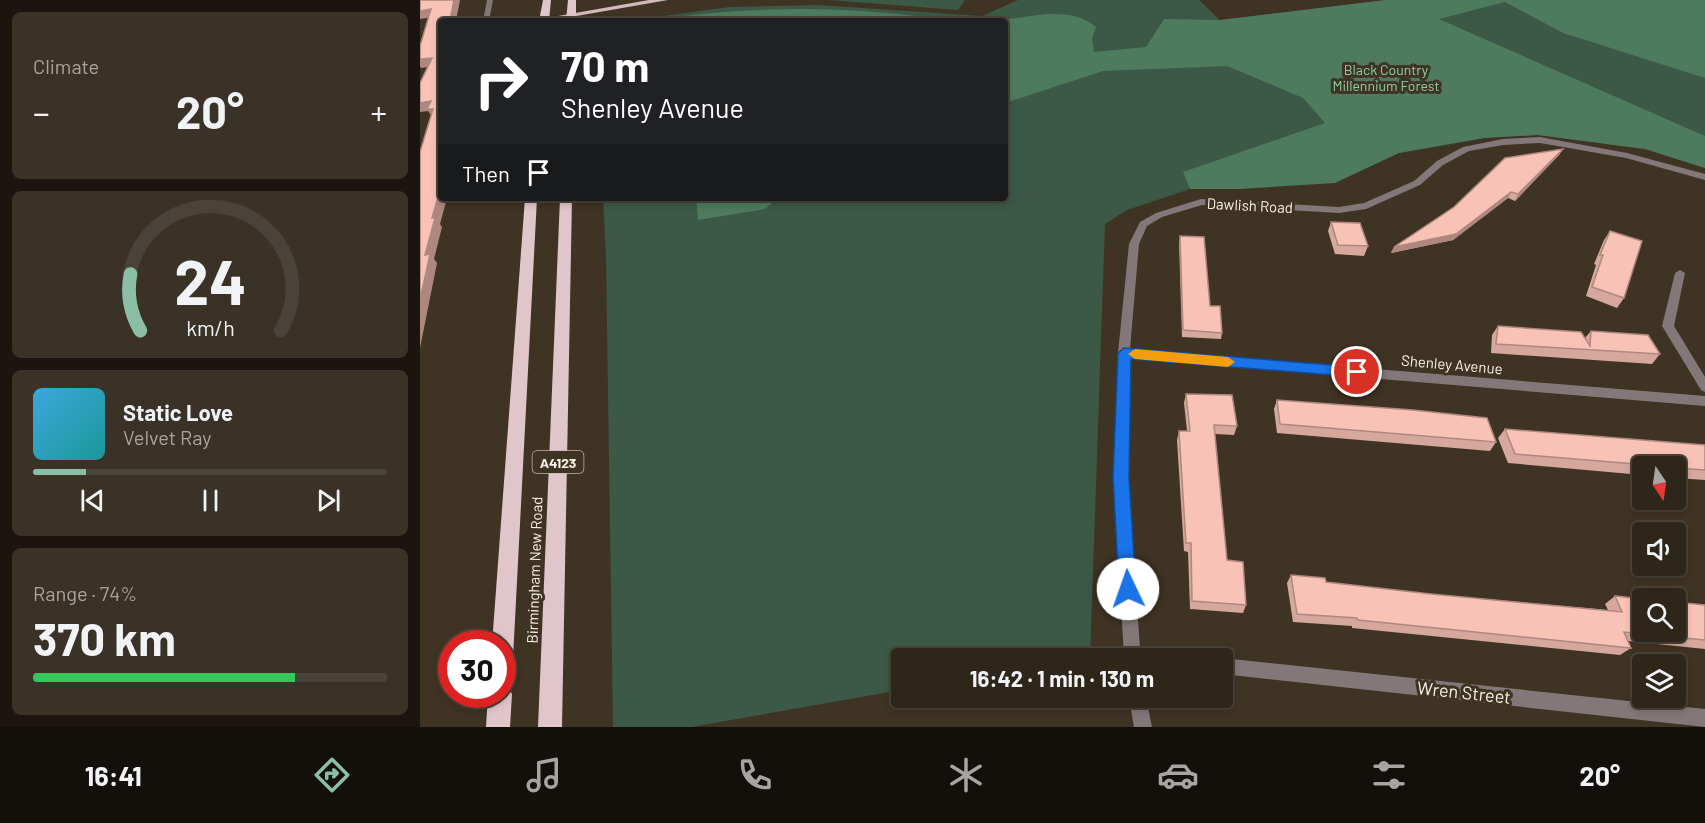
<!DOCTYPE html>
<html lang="en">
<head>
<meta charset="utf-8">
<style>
  body { margin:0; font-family:Barlow,sans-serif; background:#3b3227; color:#f1f3f6; height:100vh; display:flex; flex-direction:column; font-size:22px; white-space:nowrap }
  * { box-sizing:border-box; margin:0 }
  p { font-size:20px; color:#a7a5a2 }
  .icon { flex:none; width:33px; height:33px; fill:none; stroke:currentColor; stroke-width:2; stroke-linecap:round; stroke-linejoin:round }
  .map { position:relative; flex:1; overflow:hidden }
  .sheet { display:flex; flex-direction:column; gap:12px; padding:12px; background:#1a150e; width:420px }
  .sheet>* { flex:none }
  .top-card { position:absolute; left:18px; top:18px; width:570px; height:183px; border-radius:6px; box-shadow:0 3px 9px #0003,0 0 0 2px #4a4339; background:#202124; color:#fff; overflow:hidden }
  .needle { width:39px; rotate:167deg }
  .fabs { position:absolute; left:1212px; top:456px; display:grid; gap:12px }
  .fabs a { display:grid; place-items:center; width:54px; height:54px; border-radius:6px; background:#2f261a; box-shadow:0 3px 9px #0003,0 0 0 2px #4a4339; font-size:30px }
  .speed { position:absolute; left:18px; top:630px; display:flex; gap:12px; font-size:30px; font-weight:700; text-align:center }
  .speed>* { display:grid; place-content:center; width:78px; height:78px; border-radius:50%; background:#2f261a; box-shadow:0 3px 9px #0003,0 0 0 2px #4a4339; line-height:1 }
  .speed .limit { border:9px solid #d22; background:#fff; color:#111 }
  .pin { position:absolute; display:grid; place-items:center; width:51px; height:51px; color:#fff; margin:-26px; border:3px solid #fff; border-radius:50%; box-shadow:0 2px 6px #0007 }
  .me { position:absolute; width:66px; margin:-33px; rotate:357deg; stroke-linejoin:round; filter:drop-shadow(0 0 4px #0008) }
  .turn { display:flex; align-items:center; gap:21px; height:126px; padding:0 24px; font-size:27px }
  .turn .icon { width:78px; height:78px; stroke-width:2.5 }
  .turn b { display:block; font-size:42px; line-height:51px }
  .then { display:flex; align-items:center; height:57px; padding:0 24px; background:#0003; gap:12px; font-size:22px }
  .big { font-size:45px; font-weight:700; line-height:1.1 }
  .sheet .tile { flex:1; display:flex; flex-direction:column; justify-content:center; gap:9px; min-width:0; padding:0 21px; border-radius:9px; background:#3b3227 }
  .sheet .dial { align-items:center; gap:0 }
  .dial svg { height:156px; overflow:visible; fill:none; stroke:#4a4339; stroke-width:7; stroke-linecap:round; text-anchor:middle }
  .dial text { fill:#f1f3f6; stroke:none }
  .song { display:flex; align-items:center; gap:18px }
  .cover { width:72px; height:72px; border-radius:9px; background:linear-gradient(135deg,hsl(200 70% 55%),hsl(180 70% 35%)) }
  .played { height:6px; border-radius:3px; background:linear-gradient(90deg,#8abfa5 15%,#4a4339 15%) }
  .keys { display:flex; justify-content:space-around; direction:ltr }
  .heat { display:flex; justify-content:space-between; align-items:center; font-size:33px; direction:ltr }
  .charge { height:9px; border-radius:4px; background:linear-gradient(90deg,#34c759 74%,#4a4339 0) }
  .trip { position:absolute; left:471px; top:648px; width:342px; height:60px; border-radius:6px; background:#2f261a; box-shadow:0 3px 9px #0003,0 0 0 2px #4a4339; font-weight:700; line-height:60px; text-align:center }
  .dock { display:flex; height:96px; justify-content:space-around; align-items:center; background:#130f0a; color:#a7a5a2 }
  .dock .icon { width:42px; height:42px }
  .dock .active { color:#8abfa5 }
  .dock b { font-size:27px; color:#f1f3f6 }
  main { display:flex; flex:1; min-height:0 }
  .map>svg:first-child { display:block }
</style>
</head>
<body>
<main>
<section class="sheet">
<div class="tile"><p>Climate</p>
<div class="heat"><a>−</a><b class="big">20°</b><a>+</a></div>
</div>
<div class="tile dial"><svg viewBox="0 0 100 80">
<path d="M14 69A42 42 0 1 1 86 69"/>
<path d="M14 69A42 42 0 0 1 9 40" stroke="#8abfa5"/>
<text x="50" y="56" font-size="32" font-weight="700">24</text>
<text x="50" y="72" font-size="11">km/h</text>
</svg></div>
<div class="tile">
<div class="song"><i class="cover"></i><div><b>Static Love</b><p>Velvet Ray</p></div></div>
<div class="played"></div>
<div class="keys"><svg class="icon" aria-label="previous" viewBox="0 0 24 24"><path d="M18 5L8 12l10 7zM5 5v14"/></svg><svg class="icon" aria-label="pause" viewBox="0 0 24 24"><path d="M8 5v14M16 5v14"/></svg><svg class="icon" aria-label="next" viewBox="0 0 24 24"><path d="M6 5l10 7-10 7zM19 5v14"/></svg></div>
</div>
<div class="tile"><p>Range · 74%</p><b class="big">370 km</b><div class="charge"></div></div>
</section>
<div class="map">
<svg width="1285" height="727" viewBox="0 0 1285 727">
  <rect width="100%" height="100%" fill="#3f3323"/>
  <g fill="#3b5946">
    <path d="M 408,0 L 545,0 L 538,10 Z"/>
    <path d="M 598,0 L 779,0 L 800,20 L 966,0 L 1285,0 L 1285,168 L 1225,149 L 1118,135 L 1064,138 L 979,153 L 965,159 L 764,172 L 770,189 L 707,210 L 685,224 L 670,658 L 482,658 L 481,690 L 271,727 L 193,727 L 186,257 L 183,198 L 585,198 L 585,21 L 206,21 L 310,7 L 398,5 L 562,16 Z"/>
  </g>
  <g fill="#4e7a5e">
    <path d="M 966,0 L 1285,0 L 1285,78 L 1143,33 L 1085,2 L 1019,19 L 1285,136 L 1285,168 L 1225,149 L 1118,135 L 1097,136 L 1064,138 L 979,153 L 915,183 L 820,189 L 770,189 L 763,172 L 905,123 L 883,98 L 807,66 L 683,71 L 585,103 L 585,21 L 224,21 C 290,11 358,7 424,10 C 472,12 519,20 566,21 C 602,21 646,2 676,27 L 672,38 L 674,52 L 726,47 L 744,19 L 800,20 Z"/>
    <path d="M 358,198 L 345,209 L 278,220 L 276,198 Z"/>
  </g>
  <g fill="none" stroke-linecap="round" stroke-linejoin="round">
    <g fill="#837879" fill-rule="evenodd">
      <path d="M 67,0 L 73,0 L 69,21 L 63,21 Z"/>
      <path d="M 1120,137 L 1207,153 L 1285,174 L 1285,180 L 1206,158 L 1120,143 L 1083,145 L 1049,151 L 1023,165 L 1000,185 L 946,209 L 919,213 L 782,205 L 742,217 L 727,226 L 719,244 L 710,349 L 1285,396 L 1285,406 L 710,358 L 708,477 L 720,648 L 739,652 L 741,658 L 704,658 L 694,477 L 698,353 L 709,244 L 720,222 L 736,213 L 781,199 L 919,207 L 944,203 L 994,181 L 1017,161 L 1043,147 L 1083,139 Z"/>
      <path d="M 1260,270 L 1265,273 L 1254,326 L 1285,377 L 1285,392 L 1281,390 L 1242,326 L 1255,273 Z"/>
      <path d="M 800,658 L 802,658 L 1285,709 L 1285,727 L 802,674 L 802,658 Z"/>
      <path d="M 709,698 L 726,698 L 732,727 L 714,727 Z"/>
    </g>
    <path fill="#d1b9bc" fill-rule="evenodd" d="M 229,0 L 248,0 L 128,21 L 121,19 Z"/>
    <g fill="#e0c6ca" fill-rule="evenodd">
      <path d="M 123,0 L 131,0 L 129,21 L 119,21 Z"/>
      <path d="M 148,0 L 156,0 L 156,21 L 146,21 Z"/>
      <path d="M 105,198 L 117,198 L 93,658 L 90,666 L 82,669 L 82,644 L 72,644 Z"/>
      <path d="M 140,198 L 152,198 L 142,727 L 118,727 Z"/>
      <path d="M 82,683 L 88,686 L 92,694 L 90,727 L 66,727 L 68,694 L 82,694 Z"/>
    </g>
  </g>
  <g fill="#d6a79d">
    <path d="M 1143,149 L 1139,155 L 1095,201 L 1088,198 L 1033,240 L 971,253 L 974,247 Z"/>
    <path d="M 911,222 L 948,246 L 944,256 L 915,254 L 908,231 Z"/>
    <path d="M 1190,231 L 1204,298 L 1197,308 L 1166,296 L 1176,265 L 1174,264 L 1184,240 Z"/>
    <path d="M 760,236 L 802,333 L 801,339 L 762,337 L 759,243 Z"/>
    <path d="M 1078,326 L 1165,338 L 1171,331 L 1240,354 L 1232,364 L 1071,353 L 1072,335 Z"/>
    <path d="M 766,394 L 817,426 L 814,435 L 795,434 L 807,560 L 826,605 L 823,613 L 770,609 L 768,552 L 764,551 L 757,440 L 759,431 L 767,431 L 764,403 Z"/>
    <path d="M 857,400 L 1076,442 L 1070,451 L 857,433 L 854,409 Z"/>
    <path d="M 1085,429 L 1285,445 L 1285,480 L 1256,478 L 1256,466 L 1222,466 L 1222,475 L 1088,463 L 1078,438 Z"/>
    <path d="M 871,575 L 906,582 L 1011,594 L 1188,610 L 1185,604 L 1195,596 L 1285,605 L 1285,649 L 1208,641 L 1211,648 L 1200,655 L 932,628 L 932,626 L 873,622 L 867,583 Z"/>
  </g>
  <g fill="#ae887f">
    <path d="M 34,0 L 40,0 L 36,21 L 30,21 Z"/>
    <path d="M 11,9 L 15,17 L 0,19 L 0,11 Z"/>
    <path d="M 12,58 L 17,66 L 1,68 L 0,66 L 0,59 Z"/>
    <path d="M 11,101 L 18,117 L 13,118 L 8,111 L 0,112 L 0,103 Z"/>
    <path d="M 1143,149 L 1139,155 L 1095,201 L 1098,194 Z"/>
    <path d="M 21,187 L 21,198 L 27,198 L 20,224 L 22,227 L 14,259 L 17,263 L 0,348 L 0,300 L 5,255 L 12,218 Z"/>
    <path d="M 1091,192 L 1088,198 L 1033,240 L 971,253 L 974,247 Z"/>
  </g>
  <g fill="#f9c2b6" stroke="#ae887f" stroke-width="1.5">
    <path d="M 0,0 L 34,0 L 30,21 L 21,21 L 21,187 L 12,218 L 15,218 L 5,255 L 10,254 L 0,300 L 0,152 L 13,109 L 7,109 L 11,101 L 0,103 L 0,83 L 12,58 L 0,59 L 0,46 L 11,9 L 0,11 Z"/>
    <path d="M 1143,149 L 1098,194 L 1091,192 L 1036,234 L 974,247 L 1034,207 L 1085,158 Z"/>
    <path d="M 911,222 L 940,223 L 948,246 L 918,245 Z"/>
    <path d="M 1190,231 L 1222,241 L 1204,298 L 1172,287 L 1183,255 L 1180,255 Z"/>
    <path d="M 760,236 L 784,237 L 790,306 L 800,306 L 802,333 L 763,330 Z"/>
    <path d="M 1078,326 L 1161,332 L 1170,346 L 1171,331 L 1228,335 L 1240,354 L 1076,344 Z"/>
    <path d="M 766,394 L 812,395 L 817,426 L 794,425 L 807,560 L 823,562 L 826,605 L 772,601 L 771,543 L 766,543 L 759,431 L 770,431 Z"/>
    <path d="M 857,400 L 993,410 L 1067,418 L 1076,442 L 860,424 Z"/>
    <path d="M 1085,429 L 1285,445 L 1285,470 L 1256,468 L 1256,466 L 1240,466 L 1095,454 Z"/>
    <path d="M 871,575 L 905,578 L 906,582 L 1011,594 L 1202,612 L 1195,596 L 1222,599 L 1222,632 L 1256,632 L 1256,602 L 1285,605 L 1285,640 L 1204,632 L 1211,648 L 938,620 L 937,618 L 877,614 Z"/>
  </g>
  <path fill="#1a73e8" stroke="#114b97" stroke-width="1.5" d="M 704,348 L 937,367 L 944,372 L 937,377 L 711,359 L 709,477 L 716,589 L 714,595 L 708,598 L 701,595 L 699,589 L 693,477 L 698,353 Z"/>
  <path fill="#f59e0b" d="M 715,349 L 808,357 L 815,362 L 808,367 L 715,359 L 708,354 Z"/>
  <g text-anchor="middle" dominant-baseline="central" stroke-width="6" stroke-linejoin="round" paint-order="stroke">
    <g font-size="14" fill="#8cd2a5" stroke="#3f3323">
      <text x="966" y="69">Black Country<tspan x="966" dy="16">Millennium Forest</tspan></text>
    </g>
    <rect fill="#3f3323" stroke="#c1b8ac" stroke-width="1.5" x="112.5" y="451" width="51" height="22" rx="4.5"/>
    <g font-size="14" font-weight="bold" fill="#f9f1e7">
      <text x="138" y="462">A4123</text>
    </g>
    <g font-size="15" fill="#f9f1e7" stroke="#3f3323">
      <text transform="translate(830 205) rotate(3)">Dawlish Road</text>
      <text transform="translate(1032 364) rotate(5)">Shenley Avenue</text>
      <text transform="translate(114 570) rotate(-88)">Birmingham New Road</text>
    </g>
    <g font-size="18" fill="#f9f1e7" stroke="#3f3323">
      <text transform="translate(1044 692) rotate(6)">Wren Street</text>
    </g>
  </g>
</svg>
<div class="fabs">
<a><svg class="needle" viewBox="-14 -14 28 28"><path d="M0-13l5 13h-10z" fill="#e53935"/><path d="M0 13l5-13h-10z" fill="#a7a5a2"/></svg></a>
<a><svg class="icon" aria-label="sound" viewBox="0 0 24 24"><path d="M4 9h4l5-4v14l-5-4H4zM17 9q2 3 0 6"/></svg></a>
<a><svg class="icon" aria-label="search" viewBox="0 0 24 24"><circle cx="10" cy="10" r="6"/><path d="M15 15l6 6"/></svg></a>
<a><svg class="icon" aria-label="layers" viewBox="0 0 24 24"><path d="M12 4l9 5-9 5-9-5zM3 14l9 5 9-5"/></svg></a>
</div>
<div class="speed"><div class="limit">30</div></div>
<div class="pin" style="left:937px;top:372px;background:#d93025"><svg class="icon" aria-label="arrive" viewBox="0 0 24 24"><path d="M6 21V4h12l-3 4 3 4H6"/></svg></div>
<svg class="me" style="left:708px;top:589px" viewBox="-20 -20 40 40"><circle r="19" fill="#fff"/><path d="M0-13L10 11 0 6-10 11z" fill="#1a73e8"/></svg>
<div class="trip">16:42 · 1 min · 130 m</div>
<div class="top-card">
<div class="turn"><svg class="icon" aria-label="right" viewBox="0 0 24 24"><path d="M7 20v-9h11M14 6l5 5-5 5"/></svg><div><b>70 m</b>Shenley Avenue</div></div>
<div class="then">Then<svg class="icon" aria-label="arrive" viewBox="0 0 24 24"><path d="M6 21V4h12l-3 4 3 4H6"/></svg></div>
</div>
</div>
</main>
<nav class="dock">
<b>16:41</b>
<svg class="icon active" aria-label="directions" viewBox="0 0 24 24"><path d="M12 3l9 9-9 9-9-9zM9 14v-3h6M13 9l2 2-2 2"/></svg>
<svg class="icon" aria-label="music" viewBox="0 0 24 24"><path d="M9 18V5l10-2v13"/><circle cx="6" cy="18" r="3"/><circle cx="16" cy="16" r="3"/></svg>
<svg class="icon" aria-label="phone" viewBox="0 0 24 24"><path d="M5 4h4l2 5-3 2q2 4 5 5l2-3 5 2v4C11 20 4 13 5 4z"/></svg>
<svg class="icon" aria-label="climate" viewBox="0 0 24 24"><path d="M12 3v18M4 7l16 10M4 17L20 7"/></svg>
<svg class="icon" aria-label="car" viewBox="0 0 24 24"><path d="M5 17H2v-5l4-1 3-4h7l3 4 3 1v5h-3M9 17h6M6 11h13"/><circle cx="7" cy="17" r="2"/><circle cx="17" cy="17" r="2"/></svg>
<svg class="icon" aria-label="filters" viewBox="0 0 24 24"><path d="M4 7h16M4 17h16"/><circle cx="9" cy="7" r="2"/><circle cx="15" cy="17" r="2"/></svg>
<b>20°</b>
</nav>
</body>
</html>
